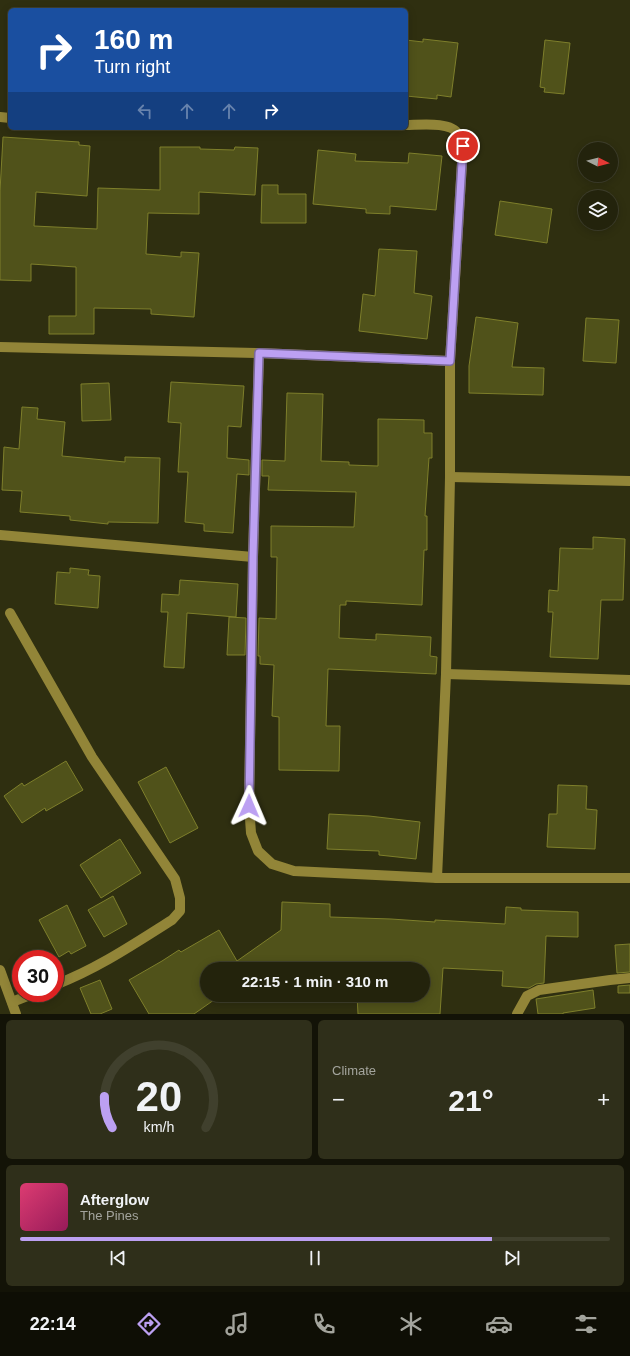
<!DOCTYPE html>
<html lang="en">
<head>
<meta charset="utf-8">
<style>
  body { margin:0; font-family:Helvetica,sans-serif; background:#2f2f1a; color:#f1f3f6; height:100vh; display:flex; flex-direction:column; font-size:15px; white-space:nowrap }
  * { box-sizing:border-box; margin:0 }
  p { font-size:13px; color:#a3a49d }
  .icon { flex:none; width:22px; height:22px; fill:none; stroke:currentColor; stroke-width:2; stroke-linecap:round; stroke-linejoin:round }
  .map { position:relative; height:1014px; overflow:hidden }
  .sheet { display:flex; flex-direction:column; gap:6px; padding:6px; background:#131307; flex:1 }
  .sheet>* { flex:none }
  .top-card { position:absolute; left:8px; top:8px; width:400px; height:122px; border-radius:6px; box-shadow:0 2px 10px #0003,0 0 0 1px #40402d; background:#1a4fa0; color:#fff; overflow:hidden }
  .needle { width:26px; rotate:96deg }
  .fabs { position:absolute; left:578px; top:142px; display:grid; gap:8px }
  .fabs a { display:grid; place-items:center; width:40px; height:40px; border-radius:50%; background:#23230c; box-shadow:0 2px 10px #0003,0 0 0 1px #40402d; font-size:20px }
  .speed { position:absolute; left:12px; top:950px; display:flex; gap:8px; font-size:20px; font-weight:700; text-align:center }
  .speed>* { display:grid; place-content:center; width:52px; height:52px; border-radius:50%; background:#23230c; box-shadow:0 2px 10px #0003,0 0 0 1px #40402d; line-height:1 }
  .speed .limit { border:6px solid #d22; background:#fff; color:#111 }
  .pin { position:absolute; display:grid; place-items:center; width:34px; height:34px; color:#fff; margin:-17px; border:2px solid #fff; border-radius:50%; box-shadow:0 1px 4px #0007 }
  .me { position:absolute; width:44px; margin:-22px; rotate:1deg; stroke-linejoin:round; filter:drop-shadow(0 0 3px #0008) }
  .turn { display:flex; align-items:center; gap:14px; height:84px; padding:0 20px; font-size:18px }
  .turn .icon { width:52px; height:52px; stroke-width:2.5 }
  .turn b { display:block; font-size:28px; line-height:34px }
  .lanes { display:flex; align-items:center; height:38px; padding:0 20px; background:#0003; justify-content:center; gap:20px; direction:ltr }
  .lanes .off { opacity:.35 }
  .big { font-size:30px; font-weight:600; line-height:1.1 }
  .sheet .card { flex:1; display:flex; flex-direction:column; justify-content:center; gap:6px; min-width:0; padding:0 14px; border-radius:6px; background:#2f2f1a }
  .sheet .dial { align-items:center; gap:0 }
  .dial svg { height:104px; overflow:visible; fill:none; stroke:#40402d; stroke-width:7; stroke-linecap:round; text-anchor:middle }
  .dial text { fill:#f1f3f6; stroke:none }
  .song { display:flex; align-items:center; gap:12px }
  .cover { width:48px; height:48px; border-radius:6px; background:linear-gradient(135deg,hsl(340 70% 55%),hsl(330 70% 35%)) }
  .played { height:4px; border-radius:2px; background:linear-gradient(90deg,#bca0f2 80%,#40402d 80%) }
  .keys { display:flex; justify-content:space-around; direction:ltr }
  .heat { display:flex; justify-content:space-between; align-items:center; font-size:22px; direction:ltr }
  .sheet .tiles { flex:1; display:grid; gap:6px; grid-template-columns:1fr 1fr }
  .card:last-child { grid-column:span 2 }
  .trip { position:absolute; left:200px; top:962px; width:230px; height:40px; border-radius:20px; background:#23230c; box-shadow:0 2px 10px #0003,0 0 0 1px #40402d; font-weight:600; line-height:40px; text-align:center }
  .tab-bar { display:flex; height:64px; justify-content:space-around; align-items:center; background:#0e0e05; color:#a3a49d }
  .tab-bar .icon { width:28px; height:28px }
  .tab-bar .on { color:#bca0f2 }
  .tab-bar b { font-size:18px; color:#f1f3f6 }
  .map>svg:first-child { display:block }
</style>
</head>
<body>
<div class="map">
<svg width="630" height="1014" viewBox="0 0 630 1014">
  <rect width="100%" height="100%" fill="#2f2f10"/>
  <g fill="#50521a" stroke="#7e7f2b">
    <path d="M 423,39 L 458,43 L 451,97 L 437,95 L 437,99 L 406,96 L 406,40 L 423,42 Z"/>
    <path d="M 545,40 L 570,43 L 564,94 L 544,92 L 545,88 L 540,87 Z"/>
    <path d="M 3,137 L 79,142 L 79,145 L 90,146 L 87,196 L 36,192 L 34,226 L 97,229 L 98,188 L 160,190 L 160,147 L 200,147 L 200,149 L 234,150 L 235,147 L 258,148 L 255,195 L 199,192 L 199,214 L 148,213 L 146,254 L 181,257 L 181,252 L 199,253 L 194,317 L 151,314 L 151,309 L 94,308 L 94,334 L 49,334 L 49,316 L 76,316 L 76,267 L 31,264 L 31,281 L 0,280 L 0,191 Z"/>
    <path d="M 318,150 L 356,154 L 355,161 L 408,163 L 409,153 L 442,156 L 436,210 L 390,206 L 390,214 L 366,213 L 366,209 L 313,204 Z"/>
    <path d="M 262,185 L 278,185 L 278,194 L 306,194 L 306,223 L 261,223 Z"/>
    <path d="M 500,201 L 552,209 L 547,243 L 495,235 Z"/>
    <path d="M 379,249 L 417,251 L 414,293 L 432,296 L 427,339 L 359,331 L 363,294 L 375,296 Z"/>
    <path d="M 476,317 L 518,323 L 512,367 L 544,368 L 543,395 L 469,393 L 469,366 Z"/>
    <path d="M 586,318 L 619,320 L 616,363 L 583,361 Z"/>
    <path d="M 171,382 L 244,386 L 241,427 L 228,426 L 227,458 L 249,460 L 249,475 L 237,474 L 233,533 L 204,531 L 204,524 L 185,522 L 188,472 L 178,472 L 181,423 L 168,422 Z"/>
    <path d="M 109,383 L 111,420 L 82,421 L 81,384 Z"/>
    <path d="M 287,393 L 323,394 L 321,461 L 349,462 L 349,465 L 378,466 L 378,419 L 424,420 L 424,433 L 432,433 L 432,458 L 429,458 L 425,516 L 427,516 L 427,550 L 424,550 L 422,605 L 346,601 L 346,605 L 340,605 L 339,638 L 376,640 L 376,634 L 431,637 L 430,656 L 437,657 L 436,674 L 328,669 L 326,726 L 340,726 L 339,771 L 279,770 L 279,717 L 272,716 L 274,665 L 260,664 L 260,656 L 258,656 L 259,618 L 276,619 L 277,557 L 271,557 L 271,526 L 354,527 L 356,492 L 268,490 L 269,476 L 262,476 L 262,460 L 285,461 Z"/>
    <path d="M 22,407 L 38,408 L 37,419 L 65,422 L 62,456 L 125,462 L 125,457 L 160,458 L 158,523 L 108,522 L 108,524 L 70,520 L 70,516 L 20,512 L 22,491 L 2,490 L 4,447 L 19,449 Z"/>
    <path d="M 593,537 L 625,539 L 623,600 L 601,600 L 598,659 L 550,657 L 553,612 L 548,612 L 549,590 L 558,591 L 560,548 L 593,549 Z"/>
    <path d="M 70,568 L 89,570 L 88,575 L 100,576 L 98,608 L 55,604 L 57,572 L 70,573 Z"/>
    <path d="M 180,580 L 238,584 L 236,617 L 187,613 L 184,668 L 164,667 L 168,612 L 161,612 L 162,594 L 179,595 Z"/>
    <path d="M 229,617 L 246,618 L 245,655 L 227,655 Z"/>
    <path d="M 66,761 L 83,790 L 46,811 L 45,808 L 22,823 L 4,796 L 22,783 L 24,786 Z"/>
    <path d="M 166,767 L 198,828 L 170,843 L 138,782 Z"/>
    <path d="M 558,785 L 587,786 L 586,809 L 597,810 L 595,849 L 547,847 L 549,814 L 557,814 Z"/>
    <path d="M 329,814 L 369,816 L 420,822 L 416,859 L 379,855 L 379,851 L 327,849 Z"/>
    <path d="M 120,839 L 141,873 L 101,898 L 80,865 Z"/>
    <path d="M 113,896 L 127,924 L 104,937 L 88,910 Z"/>
    <path d="M 282,902 L 330,904 L 330,917 L 391,919 L 435,922 L 435,920 L 505,924 L 506,907 L 521,908 L 521,910 L 578,912 L 578,937 L 546,936 L 544,983 L 536,984 L 529,988 L 502,986 L 503,971 L 443,968 L 440,1014 L 358,1014 L 357,996 L 354,996 L 354,995 L 423,995 L 423,969 L 355,969 L 355,967 L 284,964 L 277,969 L 207,969 L 207,995 L 221,995 L 194,1014 L 149,1014 L 129,980 L 162,961 L 179,950 L 181,952 L 219,930 L 237,961 L 281,930 Z"/>
    <path d="M 67,905 L 86,946 L 71,954 L 69,951 L 59,957 L 39,920 Z"/>
    <path d="M 630,944 L 630,972 L 617,973 L 615,945 Z"/>
    <path d="M 100,980 L 112,1009 L 100,1014 L 91,1014 L 80,988 Z"/>
    <path d="M 630,985 L 630,993 L 618,993 L 618,986 Z"/>
    <path d="M 593,990 L 595,1008 L 563,1013 L 563,1014 L 538,1014 L 536,999 Z"/>
  </g>
  <g fill="none" stroke-linecap="round" stroke-linejoin="round">
    <g stroke="#928538" stroke-width="10">
      <path d="M 0,117 L 10,118"/>
      <path d="M 406,125 C 419,125 451,121 458,134 C 461,137 462,142 463,146 L 450,361 L 450,477 L 446,674 L 437,878"/>
      <path d="M 0,347 L 259,353 L 450,361"/>
      <path d="M 259,353 L 253,557 L 249,805 L 251,833 L 258,851 L 272,864 L 294,871 L 437,878 L 630,878"/>
      <path d="M 450,477 L 630,481"/>
      <path d="M 0,535 L 253,557"/>
      <path d="M 10,613 L 92,757 L 175,879 L 180,898 L 180,911 L 172,920 C 134,944 97,969 55,985"/>
      <path d="M 446,674 L 630,680"/>
      <path d="M 0,970 L 16,1014"/>
      <path d="M 12,1002 L 35,993"/>
      <path d="M 517,1014 L 527,996 L 539,990 L 610,980 L 630,978"/>
    </g>
  </g>
  <g fill="none" stroke-linecap="round" stroke-linejoin="round">
    <g stroke="#7a689d" stroke-width="10">
      <path id="route" d="M 249,806 L 253,557 L 259,353 L 450,361 L 463,146"/>
    </g>
    <use href="#route" stroke="#bca0f2" stroke-width="7"/>
  </g>
</svg>
<div class="fabs">
<a><svg class="needle" viewBox="-14 -14 28 28"><path d="M0-13l5 13h-10z" fill="#e53935"/><path d="M0 13l5-13h-10z" fill="#a3a49d"/></svg></a>
<a><svg class="icon" aria-label="layers" viewBox="0 0 24 24"><path d="M12 4l9 5-9 5-9-5zM3 14l9 5 9-5"/></svg></a>
</div>
<div class="speed"><div class="limit">30</div></div>
<div class="pin" style="left:463px;top:146px;background:#d93025"><svg class="icon" aria-label="arrive" viewBox="0 0 24 24"><path d="M6 21V4h12l-3 4 3 4H6"/></svg></div>
<svg class="me" style="left:249px;top:806px" viewBox="-20 -20 40 40"><path d="M0-17L14 15 0 8-14 15z" fill="#bca0f2" stroke="#fff" stroke-width="4"/></svg>
<div class="trip">22:15 · 1 min · 310 m</div>
<div class="top-card">
<div class="turn"><svg class="icon" aria-label="right" viewBox="0 0 24 24"><path d="M7 20v-9h11M14 6l5 5-5 5"/></svg><div><b>160 m</b>Turn right</div></div>
<div class="lanes"><svg class="icon off" aria-label="left" viewBox="0 0 24 24"><path d="M17 20v-9H6M10 6l-5 5 5 5"/></svg><svg class="icon off" aria-label="ahead" viewBox="0 0 24 24"><path d="M12 20V5M6 11l6-6 6 6"/></svg><svg class="icon off" aria-label="ahead" viewBox="0 0 24 24"><path d="M12 20V5M6 11l6-6 6 6"/></svg><svg class="icon" aria-label="right" viewBox="0 0 24 24"><path d="M7 20v-9h11M14 6l5 5-5 5"/></svg></div>
</div>
</div>
<section class="sheet">
<div class="tiles">
<div class="card dial"><svg viewBox="0 0 100 80">
<path d="M14 69A42 42 0 1 1 86 69"/>
<path d="M14 69A42 42 0 0 1 8 45" stroke="#bca0f2"/>
<text x="50" y="56" font-size="32" font-weight="700">20</text>
<text x="50" y="72" font-size="11">km/h</text>
</svg></div>
<div class="card"><p>Climate</p>
<div class="heat"><a>−</a><b class="big">21°</b><a>+</a></div>
</div>
<div class="card">
<div class="song"><i class="cover"></i><div><b>Afterglow</b><p>The Pines</p></div></div>
<div class="played"></div>
<div class="keys"><svg class="icon" aria-label="previous" viewBox="0 0 24 24"><path d="M18 5L8 12l10 7zM5 5v14"/></svg><svg class="icon" aria-label="pause" viewBox="0 0 24 24"><path d="M8 5v14M16 5v14"/></svg><svg class="icon" aria-label="next" viewBox="0 0 24 24"><path d="M6 5l10 7-10 7zM19 5v14"/></svg></div>
</div>
</div>
</section>
<nav class="tab-bar">
<b>22:14</b>
<svg class="icon on" aria-label="directions" viewBox="0 0 24 24"><path d="M12 3l9 9-9 9-9-9zM9 14v-3h6M13 9l2 2-2 2"/></svg>
<svg class="icon" aria-label="music" viewBox="0 0 24 24"><path d="M9 18V5l10-2v13"/><circle cx="6" cy="18" r="3"/><circle cx="16" cy="16" r="3"/></svg>
<svg class="icon" aria-label="phone" viewBox="0 0 24 24"><path d="M5 4h4l2 5-3 2q2 4 5 5l2-3 5 2v4C11 20 4 13 5 4z"/></svg>
<svg class="icon" aria-label="climate" viewBox="0 0 24 24"><path d="M12 3v18M4 7l16 10M4 17L20 7"/></svg>
<svg class="icon" aria-label="car" viewBox="0 0 24 24"><path d="M5 17H2v-5l4-1 3-4h7l3 4 3 1v5h-3M9 17h6M6 11h13"/><circle cx="7" cy="17" r="2"/><circle cx="17" cy="17" r="2"/></svg>
<svg class="icon" aria-label="filters" viewBox="0 0 24 24"><path d="M4 7h16M4 17h16"/><circle cx="9" cy="7" r="2"/><circle cx="15" cy="17" r="2"/></svg>
</nav>
</body>
</html>
